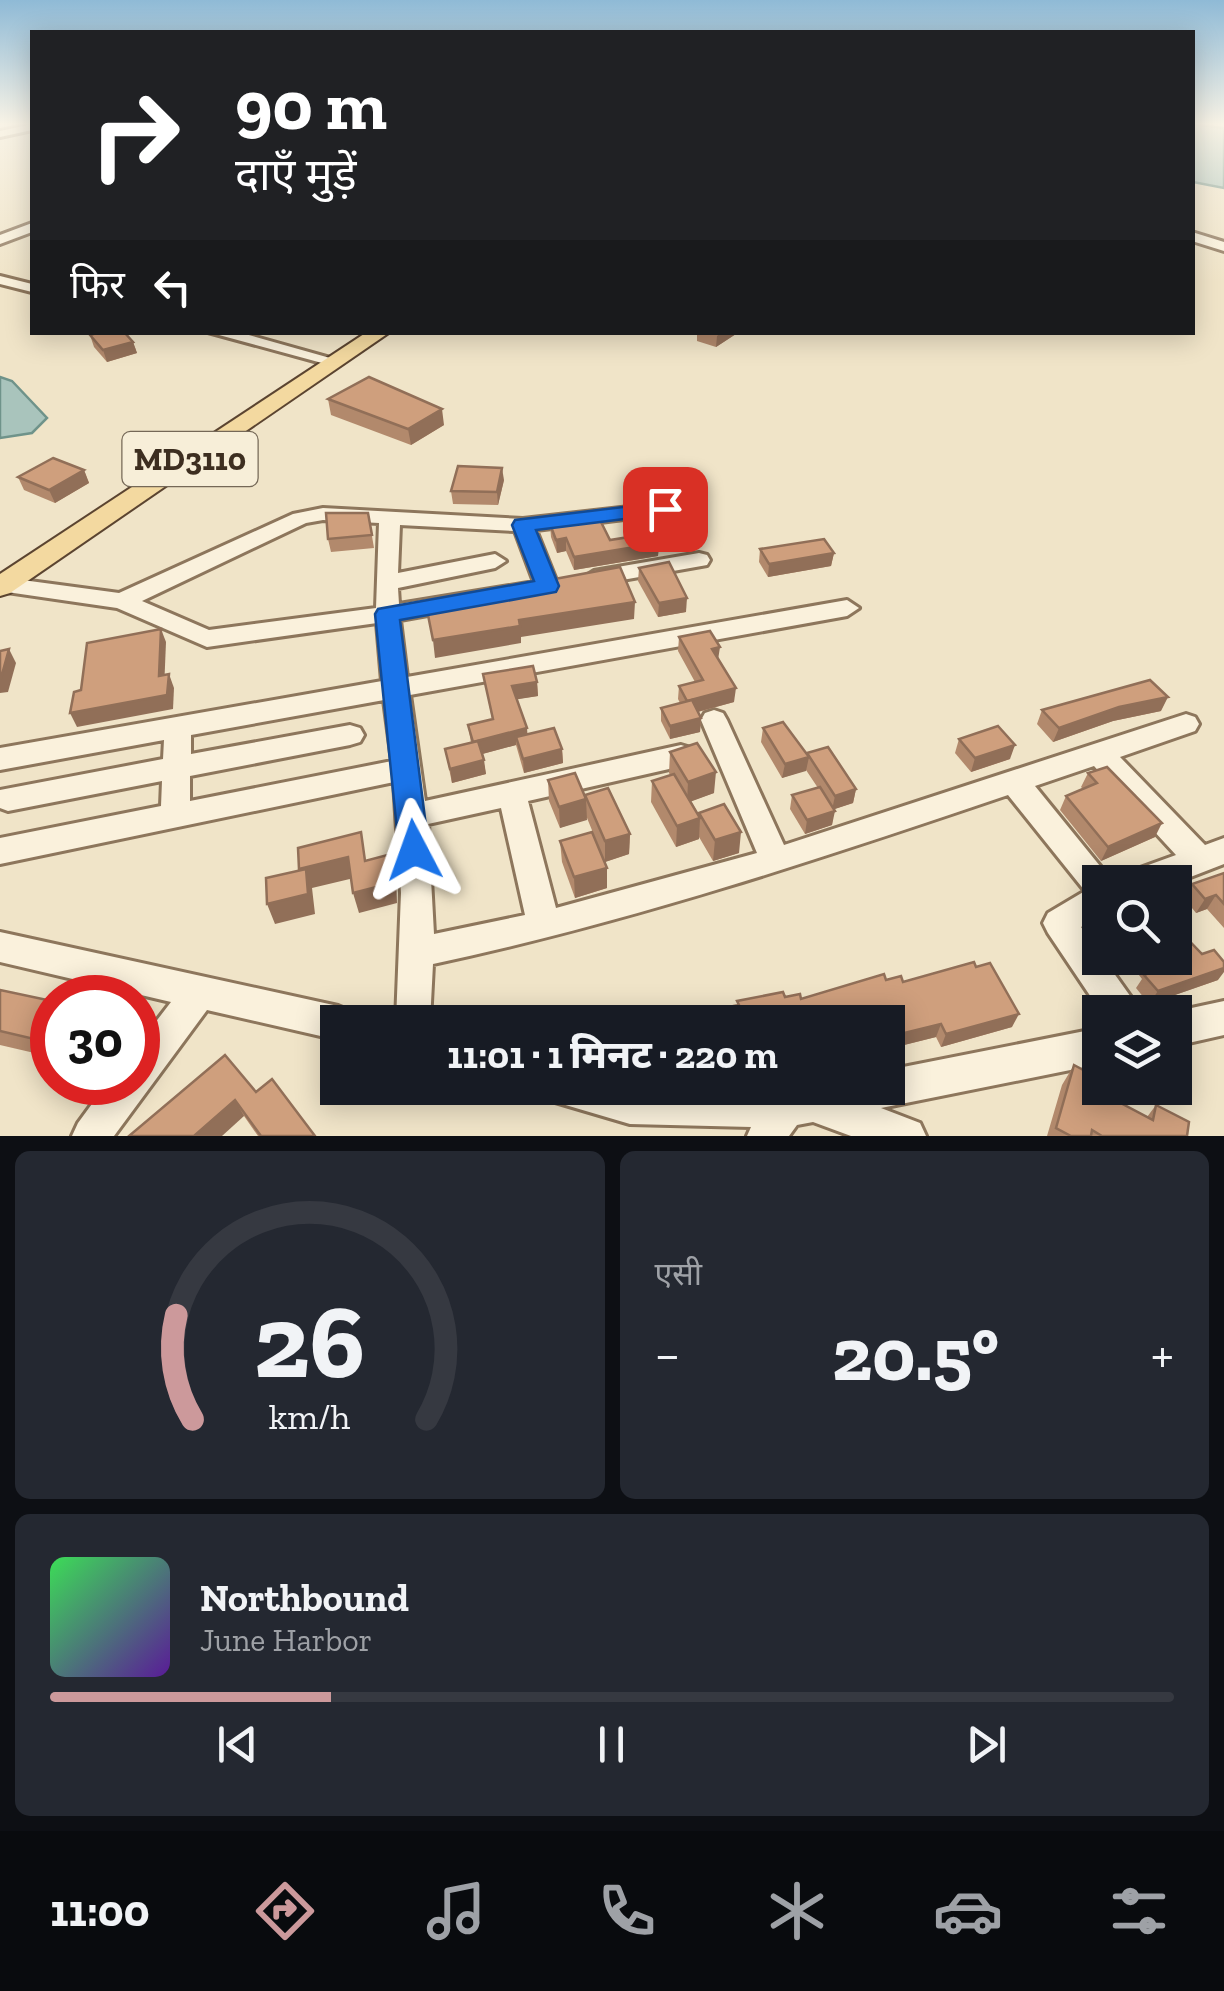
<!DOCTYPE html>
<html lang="hi">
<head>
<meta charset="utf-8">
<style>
  body { margin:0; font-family:"Zilla Slab","Noto Sans Devanagari",serif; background:#242831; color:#f1f3f6; height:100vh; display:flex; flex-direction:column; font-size:38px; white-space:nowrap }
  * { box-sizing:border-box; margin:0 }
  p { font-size:32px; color:#9ea1a6 }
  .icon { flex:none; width:55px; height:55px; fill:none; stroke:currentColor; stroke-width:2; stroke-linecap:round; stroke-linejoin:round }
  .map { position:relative; height:1136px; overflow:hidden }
  .sheet { display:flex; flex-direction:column; gap:15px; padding:15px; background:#0d0f14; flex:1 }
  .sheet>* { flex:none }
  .hud { position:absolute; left:30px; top:30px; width:1165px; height:305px; border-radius:0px; box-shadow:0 5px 25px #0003; background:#202124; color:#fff; overflow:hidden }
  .fabs { position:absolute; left:1082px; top:865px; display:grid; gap:20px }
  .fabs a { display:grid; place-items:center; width:110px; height:110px; border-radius:0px; background:#171b24; box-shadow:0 5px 25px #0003; font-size:50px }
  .speed { position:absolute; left:30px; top:975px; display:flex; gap:20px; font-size:50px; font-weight:700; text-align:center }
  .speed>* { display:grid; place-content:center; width:130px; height:130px; border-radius:50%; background:#171b24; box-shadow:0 5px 25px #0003; line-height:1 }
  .speed .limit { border:15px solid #d22; background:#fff; color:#111 }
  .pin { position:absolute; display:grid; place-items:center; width:85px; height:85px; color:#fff; margin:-42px; border-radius:20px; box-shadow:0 5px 15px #0006 }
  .me { position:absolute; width:110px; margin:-55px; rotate:356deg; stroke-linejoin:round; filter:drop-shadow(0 0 8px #0008) }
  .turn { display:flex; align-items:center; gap:35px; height:210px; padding:0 40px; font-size:45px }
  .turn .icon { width:130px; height:130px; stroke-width:2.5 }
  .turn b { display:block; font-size:70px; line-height:85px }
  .then { display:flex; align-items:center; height:95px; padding:0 40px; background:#0003; gap:20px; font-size:38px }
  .big { font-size:75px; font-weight:800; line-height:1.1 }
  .sheet .widget { flex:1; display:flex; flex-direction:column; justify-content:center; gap:15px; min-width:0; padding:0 35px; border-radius:15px; background:#242831 }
  .sheet .dial { align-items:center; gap:0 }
  .dial svg { height:260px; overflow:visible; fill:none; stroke:#363941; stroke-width:7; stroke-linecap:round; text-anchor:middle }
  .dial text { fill:#f1f3f6; stroke:none }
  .song { display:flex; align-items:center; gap:30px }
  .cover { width:120px; height:120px; border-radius:15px; background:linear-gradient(135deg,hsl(130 70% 55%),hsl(270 70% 35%)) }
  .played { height:10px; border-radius:5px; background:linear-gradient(90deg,#cc999b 25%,#363941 25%) }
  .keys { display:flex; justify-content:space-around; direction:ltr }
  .heat { display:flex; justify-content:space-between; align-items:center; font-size:55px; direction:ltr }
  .sheet .tiles { flex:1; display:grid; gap:15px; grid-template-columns:1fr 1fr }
  .widget:last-child { grid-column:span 2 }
  .trip { position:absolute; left:320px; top:1005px; width:585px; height:100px; border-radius:0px; background:#171b24; box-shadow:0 5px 25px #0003; font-weight:800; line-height:100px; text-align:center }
  .tab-bar { display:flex; height:160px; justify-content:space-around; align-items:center; background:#090b0e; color:#9ea1a6 }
  .tab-bar .icon { width:70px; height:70px }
  .tab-bar .active { color:#cc999b }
  .tab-bar b { font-size:45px; color:#f1f3f6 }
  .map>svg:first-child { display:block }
</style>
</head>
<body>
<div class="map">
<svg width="1224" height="1136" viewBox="0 0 1224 1136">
  <rect width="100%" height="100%" fill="#f0e4c8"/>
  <g fill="#a9c4bc" stroke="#6f938a" stroke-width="2.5">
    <path d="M 1192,124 L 1224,128 L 1224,188 L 1193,182 Z"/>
    <path d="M 0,377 L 12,381 L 47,418 L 32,433 L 0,438 Z"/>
  </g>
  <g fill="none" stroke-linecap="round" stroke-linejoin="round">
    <g stroke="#8d765c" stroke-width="6">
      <g id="minor">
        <path d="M 32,124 L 32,130 L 0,137 L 0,131 Z"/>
        <path d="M 32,223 L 32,232 L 0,244 L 0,235 Z"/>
        <path d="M 1192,232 L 1224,242 L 1224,251 L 1192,241 Z"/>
        <path d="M 0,276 L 32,284 L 32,292 L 0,284 Z"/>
        <path d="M 208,332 L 238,332 L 330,358 L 322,363 Z"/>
        <path d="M 665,503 L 675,509 L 672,513 L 536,530 L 556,580 L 564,586 L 561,591 L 400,620 L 407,677 L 847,600 L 859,608 L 847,616 L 410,695 L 425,801 L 681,745 L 691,748 L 695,756 L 691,764 L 528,801 L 556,908 L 757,853 L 701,720 L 705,713 L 714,710 L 723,713 L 727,720 L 784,845 L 1186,714 L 1195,717 L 1199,724 L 1195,731 L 1120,757 L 1205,845 L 1224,838 L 1224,864 L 1175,883 L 1125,882 L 1129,872 L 1176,855 L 1094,766 L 1035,786 L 1113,882 L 1100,882 L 1100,916 L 1081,927 L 1133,1000 L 1138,1012 L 1101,1012 L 1048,933 L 1043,923 L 1048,913 L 1085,891 L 1008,795 C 819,859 630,922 433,964 L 430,1022 L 396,1022 L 401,893 L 394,782 L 0,864 L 0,838 L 161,806 L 162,781 L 8,811 L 0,808 L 0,790 L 163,759 L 164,740 L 0,770 L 0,748 L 382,681 L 377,623 L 207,647 L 117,608 L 0,591 L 0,577 L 119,593 L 293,514 L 323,508 L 523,519 ZM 323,520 L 379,523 L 376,608 L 209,630 L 142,601 L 306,523 ZM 400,525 L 515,531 L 534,582 L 399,604 L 398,588 L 495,568 L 506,561 L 495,554 L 398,573 ZM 384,700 L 392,761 L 190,801 L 190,776 L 350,745 L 360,742 L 364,735 L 360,728 L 350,725 L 191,754 L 191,735 ZM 501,808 L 525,915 L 434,934 L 428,824 Z"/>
        <path d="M 699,553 L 707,555 L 710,560 L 707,565 L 594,585 L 583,578 L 594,571 Z"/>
        <path d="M 0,932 L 338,1006 L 350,1011 L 355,1022 L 338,1022 L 338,1040 L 207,1010 L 114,1136 L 72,1136 L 78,1123 L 108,1082 L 138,1082 L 138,1045 L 171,1002 L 0,962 Z"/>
        <path d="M 1224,1001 L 1224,1035 L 1175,1046 L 1173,1012 Z"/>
        <path d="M 1100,1028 L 1100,1064 L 881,1108 L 920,1123 L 926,1136 L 851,1136 L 813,1122 L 797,1125 L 789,1136 L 747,1136 L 751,1127 L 630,1124 L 552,1101 L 547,1088 L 888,1088 L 888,1070 Z"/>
      </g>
    </g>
    <g stroke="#5b4430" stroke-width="4">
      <path id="major" d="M 367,332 L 390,332 L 10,593 L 0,596 L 0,574 Z"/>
    </g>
    <use href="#minor" fill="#faf1dc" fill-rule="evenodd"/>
    <use href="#major" fill="#f3d9a0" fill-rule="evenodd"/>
  </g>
  <g fill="#b2896c">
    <path d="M 697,332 L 709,333 L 739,332 L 716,347 L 697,341 Z"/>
    <path d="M 90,335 L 133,342 L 137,353 L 107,362 L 94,347 Z"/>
    <path d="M 328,399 L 444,425 L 411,445 L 331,415 Z"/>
    <path d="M 84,470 L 89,483 L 55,503 L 24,490 L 18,477 Z"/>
    <path d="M 504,480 L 498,505 L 453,504 L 451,491 Z"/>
    <path d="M 368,513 L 374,548 L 331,552 L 328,539 Z"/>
    <path d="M 550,524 L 610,540 L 659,543 L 658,556 L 574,570 L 566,551 L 557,553 L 551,537 Z"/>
    <path d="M 760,549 L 834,553 L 831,566 L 768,577 L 759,562 Z"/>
    <path d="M 639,568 L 686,612 L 658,617 L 638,581 Z"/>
    <path d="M 679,637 L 718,659 L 734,702 L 698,712 L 701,718 L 700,732 L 670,739 L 661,721 L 661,708 L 680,703 L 678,699 L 679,686 L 695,682 L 678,651 Z"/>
    <path d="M 483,674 L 537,682 L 538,696 L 517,699 L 527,734 L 562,749 L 563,763 L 524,773 L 516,745 L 482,754 L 486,774 L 452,783 L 445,749 L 471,743 L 468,725 L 492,719 Z"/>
    <path d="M 1042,710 L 1161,711 L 1113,721 L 1053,742 L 1037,724 Z"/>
    <path d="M 763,728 L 807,754 L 856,789 L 853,803 L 834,809 L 832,825 L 805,834 L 790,809 L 792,795 L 818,788 L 806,770 L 782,778 L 761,742 Z"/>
    <path d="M 959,739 L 1010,759 L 971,772 L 955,753 Z"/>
    <path d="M 670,752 L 714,793 L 691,801 L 699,815 L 739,853 L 713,861 L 699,837 L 699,839 L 676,847 L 651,802 L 652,781 L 670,775 L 669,773 Z"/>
    <path d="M 1088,773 L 1155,837 L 1101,861 L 1060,810 L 1066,796 L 1083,789 L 1081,787 Z"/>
    <path d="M 548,780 L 585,796 L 630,834 L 629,854 L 605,862 L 587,818 L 560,828 L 549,801 Z"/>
    <path d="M 560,841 L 607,888 L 575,898 L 562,862 Z"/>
    <path d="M 1224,873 L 1224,928 L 1207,909 L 1196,913 L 1184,898 L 1192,884 Z"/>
    <path d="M 1100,922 L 1100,947 L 1092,936 Z"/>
    <path d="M 1126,958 L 1175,958 L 1218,980 L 1149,1004 L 1136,988 L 1142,979 Z"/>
    <path d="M 886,980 L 903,982 L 1012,1027 L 941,1047 L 936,1037 L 888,1049 L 888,1022 L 722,1022 L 723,1008 L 737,1006 L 737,1001 L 785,997 L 801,999 Z"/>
    <path d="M 0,990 L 52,1001 L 52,1066 L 43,1055 L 0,1045 Z"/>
    <path d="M 1074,1065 L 1100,1092 L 1147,1117 L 1156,1105 L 1187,1136 L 1047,1136 L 1062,1085 Z"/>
    <path d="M 256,1092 L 315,1136 L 258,1136 L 244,1116 L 129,1136 Z"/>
  </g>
  <g fill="#916f58">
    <path d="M 722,332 L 739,332 L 716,347 L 717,336 Z"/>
    <path d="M 133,342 L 137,353 L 107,362 L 103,350 Z"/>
    <path d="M 442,409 L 444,425 L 411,445 L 408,429 Z"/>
    <path d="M 502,468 L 504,480 L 498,505 L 497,492 Z"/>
    <path d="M 84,470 L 89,483 L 55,503 L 49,490 Z"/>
    <path d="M 566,538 L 566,551 L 557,553 L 556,540 Z"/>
    <path d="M 659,543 L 658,556 L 574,570 L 574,557 Z"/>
    <path d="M 834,553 L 831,566 L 768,577 L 769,564 Z"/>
    <path d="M 687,598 L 686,612 L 658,617 L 659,603 Z"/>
    <path d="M 635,602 L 634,619 L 521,637 L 521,643 L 435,658 L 433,640 L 519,620 Z"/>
    <path d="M 161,629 L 166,642 L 164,690 L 159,676 Z"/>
    <path d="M 720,647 L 718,660 L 712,649 Z"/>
    <path d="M 9,649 L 16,663 L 8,692 L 0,693 L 0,678 Z"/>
    <path d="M 169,674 L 174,688 L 173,709 L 77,727 L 70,713 Z"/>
    <path d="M 537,682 L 538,696 L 513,700 L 512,686 Z"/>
    <path d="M 736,688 L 734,702 L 686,715 L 687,701 Z"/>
    <path d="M 1168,697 L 1161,711 L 1113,721 L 1053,742 L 1059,728 L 1119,707 Z"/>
    <path d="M 701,718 L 700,732 L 670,739 L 670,726 Z"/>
    <path d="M 527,728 L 528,742 L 516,737 L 516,745 L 475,756 L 473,742 Z"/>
    <path d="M 1015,745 L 1010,759 L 971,772 L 975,758 Z"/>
    <path d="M 562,749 L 563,763 L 524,773 L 523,759 Z"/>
    <path d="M 809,757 L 806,771 L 782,778 L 785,764 Z"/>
    <path d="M 484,760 L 486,774 L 452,783 L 450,769 Z"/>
    <path d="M 716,772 L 714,793 L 687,803 L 688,782 Z"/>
    <path d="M 856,789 L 853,803 L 832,810 L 835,796 Z"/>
    <path d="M 586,799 L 587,820 L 560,828 L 559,807 Z"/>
    <path d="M 835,811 L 832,825 L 805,834 L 807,820 Z"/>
    <path d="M 700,818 L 699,839 L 676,847 L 677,826 Z"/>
    <path d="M 1162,823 L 1155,837 L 1101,861 L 1108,847 Z"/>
    <path d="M 741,832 L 739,853 L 713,861 L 715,840 Z"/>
    <path d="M 630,834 L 629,854 L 605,862 L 605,841 Z"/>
    <path d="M 391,854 L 396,875 L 397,903 L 359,913 L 353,893 Z"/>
    <path d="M 348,857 L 354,878 L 312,888 L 315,914 L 275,924 L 267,904 L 299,869 Z"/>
    <path d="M 607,868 L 607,888 L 575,898 L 574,877 Z"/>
    <path d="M 1216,895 L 1207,909 L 1196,913 L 1205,899 Z"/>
    <path d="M 1224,968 L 1224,972 L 1218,980 L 1149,1004 L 1158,991 Z"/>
    <path d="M 1019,1014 L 1012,1027 L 941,1047 L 946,1034 Z"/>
    <path d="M 941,1024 L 936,1037 L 888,1049 L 888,1037 Z"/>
    <path d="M 235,1100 L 244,1116 L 222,1136 L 194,1136 Z"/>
  </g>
  <g fill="#cf9f7d" stroke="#916f58" stroke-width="2.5">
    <path d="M 100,332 L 124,332 L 133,342 L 103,350 L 90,335 Z"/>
    <path d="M 369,377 L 442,409 L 408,429 L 328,399 Z"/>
    <path d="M 53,458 L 84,470 L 49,490 L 18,477 Z"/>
    <path d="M 458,466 L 502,468 L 497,492 L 451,491 Z"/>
    <path d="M 326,513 L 368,513 L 372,535 L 328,539 Z"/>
    <path d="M 598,516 L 610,540 L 654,533 L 659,543 L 574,557 L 566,538 L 556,540 L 550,524 Z"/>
    <path d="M 824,539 L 834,553 L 769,564 L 760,549 Z"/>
    <path d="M 669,562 L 687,598 L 659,603 L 639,568 Z"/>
    <path d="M 620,567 L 635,602 L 519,620 L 520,626 L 433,640 L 427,610 L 525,594 L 522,585 Z"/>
    <path d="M 161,629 L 159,676 L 169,674 L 167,695 L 70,713 L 74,692 L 81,690 L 87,643 Z"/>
    <path d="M 710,631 L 720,647 L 712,649 L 736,688 L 687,701 L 679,686 L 703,680 L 679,637 Z"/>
    <path d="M 9,649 L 1,678 L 0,678 L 0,651 Z"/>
    <path d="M 533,666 L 537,682 L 512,686 L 527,728 L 473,742 L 468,725 L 493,719 L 483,674 Z"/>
    <path d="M 1150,680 L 1168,697 L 1119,707 L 1059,728 L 1042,710 Z"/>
    <path d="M 692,700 L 701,718 L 670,726 L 661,708 Z"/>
    <path d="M 783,722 L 809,757 L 785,764 L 763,728 Z"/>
    <path d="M 998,726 L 1015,745 L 975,758 L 959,739 Z"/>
    <path d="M 554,728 L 562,749 L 523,759 L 516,737 Z"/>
    <path d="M 478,741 L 484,760 L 450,769 L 445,749 Z"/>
    <path d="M 697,743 L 716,772 L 688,782 L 670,752 Z"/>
    <path d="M 828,747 L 856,789 L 835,796 L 807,753 Z"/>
    <path d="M 1107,767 L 1162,823 L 1108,847 L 1066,796 L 1097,783 L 1088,773 Z"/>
    <path d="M 575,773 L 586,799 L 559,807 L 548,780 Z"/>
    <path d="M 674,774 L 700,818 L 677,826 L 652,781 Z"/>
    <path d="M 820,787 L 835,811 L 807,820 L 792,795 Z"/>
    <path d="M 608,788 L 630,834 L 605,841 L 585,795 Z"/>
    <path d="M 724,804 L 741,832 L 715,840 L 699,813 Z"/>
    <path d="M 361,832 L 365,861 L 391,854 L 392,883 L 353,893 L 348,857 L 299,869 L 298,848 Z"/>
    <path d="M 592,832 L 607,868 L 574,877 L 560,841 Z"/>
    <path d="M 306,869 L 308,894 L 267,904 L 266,878 Z"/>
    <path d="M 1224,873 L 1224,904 L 1216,895 L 1205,899 L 1192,884 Z"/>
    <path d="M 1175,926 L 1202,954 L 1214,950 L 1224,962 L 1224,968 L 1158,991 L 1144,975 L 1155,971 L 1144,958 L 1175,958 Z"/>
    <path d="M 974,962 L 976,967 L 990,963 L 1019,1014 L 946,1034 L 941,1024 L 888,1037 L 888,1022 L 727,1022 L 723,1008 L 739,1005 L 737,1001 L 783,992 L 785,997 L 800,994 L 801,999 L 884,974 L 886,980 L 901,976 L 903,982 Z"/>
    <path d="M 0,990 L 52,1001 L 52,1052 L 38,1049 L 43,1041 L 0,1031 Z"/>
    <path d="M 225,1055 L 256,1092 L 272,1079 L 315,1136 L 261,1136 L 235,1100 L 194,1136 L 129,1136 Z"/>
    <path d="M 1074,1065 L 1100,1079 L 1100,1092 L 1153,1120 L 1156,1105 L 1189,1122 L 1187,1136 L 1102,1136 L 1092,1130 L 1091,1136 L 1071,1136 L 1056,1128 Z"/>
  </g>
  <linearGradient id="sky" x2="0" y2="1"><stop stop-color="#8fbad6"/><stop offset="0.44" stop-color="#f8f3e6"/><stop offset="1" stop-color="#f8f3e6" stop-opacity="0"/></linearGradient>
  <rect width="1224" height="282" fill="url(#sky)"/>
  <path fill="#1a73e8" stroke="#114b97" stroke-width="2.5" d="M 665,502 L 672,504 L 675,509 L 672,513 L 536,530 L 559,586 L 556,592 L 400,620 L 429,850 L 425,859 L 414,863 L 403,859 L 399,850 L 375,614 L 378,609 L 534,581 L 512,525 L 515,520 Z"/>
  <g text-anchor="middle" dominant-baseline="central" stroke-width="10" stroke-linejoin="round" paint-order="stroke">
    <rect fill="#f7eed8" stroke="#756857" stroke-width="2.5" x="122.5" y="432" width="135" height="54" rx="8"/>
    <g font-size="32" font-weight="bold" fill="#3d2e20">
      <text x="190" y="459">MD3110</text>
    </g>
  </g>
</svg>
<div class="fabs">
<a><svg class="icon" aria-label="search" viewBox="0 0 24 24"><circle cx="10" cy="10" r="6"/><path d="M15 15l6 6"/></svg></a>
<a><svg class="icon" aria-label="layers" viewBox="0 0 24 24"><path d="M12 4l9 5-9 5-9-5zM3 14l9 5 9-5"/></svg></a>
</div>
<div class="speed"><div class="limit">30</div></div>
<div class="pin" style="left:665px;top:509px;background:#d93025"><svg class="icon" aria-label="arrive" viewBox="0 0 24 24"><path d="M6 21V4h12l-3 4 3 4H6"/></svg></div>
<svg class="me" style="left:414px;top:850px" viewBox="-20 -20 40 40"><path d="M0-17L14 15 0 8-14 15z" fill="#1a73e8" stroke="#fff" stroke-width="4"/></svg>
<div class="trip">11:01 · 1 मिनट · 220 m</div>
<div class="hud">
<div class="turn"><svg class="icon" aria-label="right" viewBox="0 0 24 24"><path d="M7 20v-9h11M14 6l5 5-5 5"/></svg><div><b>90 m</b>दाएँ मुड़ें</div></div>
<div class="then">फिर<svg class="icon" aria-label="left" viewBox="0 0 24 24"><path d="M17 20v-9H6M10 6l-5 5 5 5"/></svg></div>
</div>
</div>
<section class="sheet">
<div class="tiles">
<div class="widget dial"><svg viewBox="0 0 100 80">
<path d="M14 69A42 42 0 1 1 86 69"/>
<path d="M14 69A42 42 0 0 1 9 37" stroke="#cc999b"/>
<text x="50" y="56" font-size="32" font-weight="700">26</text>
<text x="50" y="72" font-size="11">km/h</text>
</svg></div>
<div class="widget"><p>एसी</p>
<div class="heat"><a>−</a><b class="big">20.5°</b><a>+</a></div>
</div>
<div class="widget">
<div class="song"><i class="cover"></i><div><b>Northbound</b><p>June Harbor</p></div></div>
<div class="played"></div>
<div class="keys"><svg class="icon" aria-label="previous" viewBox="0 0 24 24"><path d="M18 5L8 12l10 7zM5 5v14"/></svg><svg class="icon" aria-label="pause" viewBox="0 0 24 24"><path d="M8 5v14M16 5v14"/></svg><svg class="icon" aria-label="next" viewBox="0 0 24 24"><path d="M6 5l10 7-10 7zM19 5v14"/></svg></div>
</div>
</div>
</section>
<nav class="tab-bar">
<b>11:00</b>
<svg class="icon active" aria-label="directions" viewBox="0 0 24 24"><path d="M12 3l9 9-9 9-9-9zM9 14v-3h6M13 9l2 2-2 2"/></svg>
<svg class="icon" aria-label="music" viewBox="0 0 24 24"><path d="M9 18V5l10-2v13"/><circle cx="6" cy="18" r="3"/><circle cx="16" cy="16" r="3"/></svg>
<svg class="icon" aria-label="phone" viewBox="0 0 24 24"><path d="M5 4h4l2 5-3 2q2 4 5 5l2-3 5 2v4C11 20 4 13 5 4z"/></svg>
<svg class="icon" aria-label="climate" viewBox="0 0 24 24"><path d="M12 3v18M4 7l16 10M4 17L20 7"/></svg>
<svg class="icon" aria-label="car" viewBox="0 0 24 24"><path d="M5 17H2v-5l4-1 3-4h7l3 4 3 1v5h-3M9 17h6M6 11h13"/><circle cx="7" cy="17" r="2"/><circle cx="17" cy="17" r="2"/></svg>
<svg class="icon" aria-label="filters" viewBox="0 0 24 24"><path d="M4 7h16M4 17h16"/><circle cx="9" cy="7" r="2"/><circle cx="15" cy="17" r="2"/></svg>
</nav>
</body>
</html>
